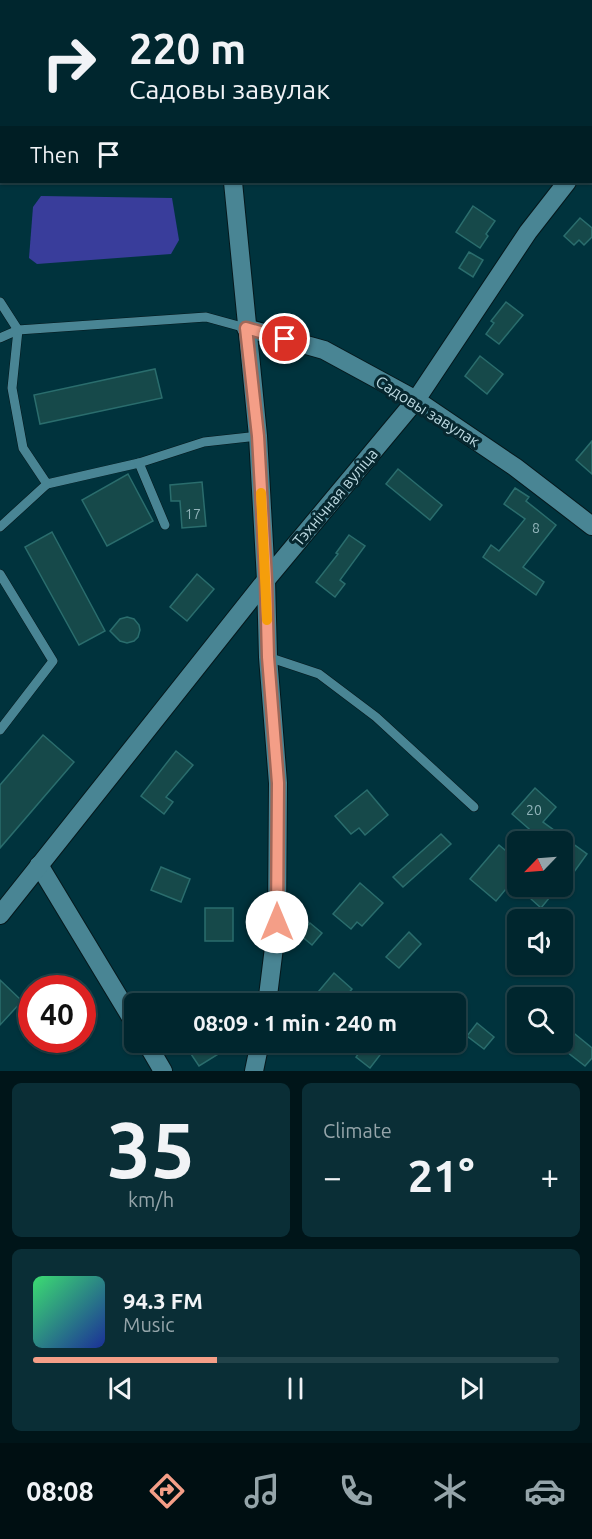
<!DOCTYPE html>
<html lang="en">
<head>
<meta charset="utf-8">
<style>
  body { margin:0; font-family:Ubuntu,sans-serif; background:#0a2e36; color:#f1f3f6; height:100vh; display:flex; flex-direction:column; font-size:22px; white-space:nowrap }
  * { box-sizing:border-box; margin:0 }
  p { font-size:20px; color:#95a5aa }
  .icon { flex:none; width:33px; height:33px; fill:none; stroke:currentColor; stroke-width:2; stroke-linecap:round; stroke-linejoin:round }
  .map { position:relative; height:1071px; overflow:hidden }
  .panel { display:flex; flex-direction:column; gap:12px; padding:12px; background:#001519; flex:1 }
  .panel>* { flex:none }
  .hud { position:absolute; left:0px; top:0px; width:592px; height:183px; box-shadow:0 2px 4px #0004,0 0 0 2px #22434a; background:#00262e; color:#f1f3f6; overflow:hidden }
  .needle { width:39px; rotate:245deg }
  .tools { position:absolute; left:507px; top:831px; display:grid; gap:12px }
  .tools a { display:grid; place-items:center; width:66px; height:66px; border-radius:9px; background:#00262e; box-shadow:0 2px 4px #0004,0 0 0 2px #22434a; font-size:30px }
  .speed { position:absolute; left:18px; top:975px; display:flex; gap:12px; font-size:30px; font-weight:700; text-align:center }
  .speed>* { display:grid; place-content:center; width:78px; height:78px; border-radius:50%; background:#00262e; box-shadow:0 2px 4px #0004,0 0 0 2px #22434a; line-height:1 }
  .speed .limit { border:9px solid #d22; background:#fff; color:#111 }
  .pin { position:absolute; display:grid; place-items:center; width:51px; height:51px; color:#fff; margin:-26px; border:3px solid #fff; border-radius:50%; box-shadow:0 2px 6px #0007 }
  .me { position:absolute; width:66px; margin:-33px; rotate:0deg; stroke-linejoin:round; filter:drop-shadow(0 0 4px #0008) }
  .turn { display:flex; align-items:center; gap:21px; height:126px; padding:0 30px; font-size:27px }
  .turn .icon { width:78px; height:78px; stroke-width:2.5 }
  .turn b { display:block; font-size:42px; line-height:51px }
  .then { display:flex; align-items:center; height:57px; padding:0 30px; background:#0003; gap:12px; font-size:22px }
  .big { font-size:45px; font-weight:700; line-height:1.1 }
  .panel .card { flex:1; display:flex; flex-direction:column; justify-content:center; gap:9px; min-width:0; padding:0 21px; border-radius:9px; background:#0a2e36 }
  .panel .dial { align-items:center; gap:0 }
  .dial b { font-size:78px; line-height:1 }
  .song { display:flex; align-items:center; gap:18px }
  .cover { width:72px; height:72px; border-radius:9px; background:linear-gradient(135deg,hsl(140 70% 55%),hsl(230 70% 35%)) }
  .played { height:6px; border-radius:3px; background:linear-gradient(90deg,#f49e87 35%,#22434a 35%) }
  .keys { display:flex; justify-content:space-around; direction:ltr }
  .heat { display:flex; justify-content:space-between; align-items:center; font-size:33px; direction:ltr }
  .panel .tiles { flex:1; display:grid; gap:12px; grid-template-columns:1fr 1fr }
  .card:last-child { grid-column:span 2 }
  .trip { position:absolute; left:124px; top:993px; width:342px; height:60px; border-radius:9px; background:#00262e; box-shadow:0 2px 4px #0004,0 0 0 2px #22434a; font-weight:700; line-height:60px; text-align:center }
  .menu { display:flex; height:96px; justify-content:space-around; align-items:center; background:#000f12; color:#95a5aa }
  .menu .icon { width:42px; height:42px }
  .menu .on { color:#f49e87 }
  .menu b { font-size:27px; color:#f1f3f6 }
  .map>svg:first-child { display:block }
</style>
</head>
<body>
<div class="map">
<svg width="592" height="1071" viewBox="0 0 592 1071">
  <rect width="100%" height="100%" fill="#00333d"/>
  <path fill="#393d9b" d="M 41,196 L 172,198 L 179,240 L 171,254 L 37,264 L 29,258 L 33,207 Z"/>
  <g fill="#16494a" stroke="#2a6d6d" stroke-width="1.5">
    <path d="M 473,206 L 495,221 L 486,234 L 488,236 L 480,248 L 456,232 Z"/>
    <path d="M 580,218 L 592,228 L 592,237 L 584,245 L 579,240 L 574,245 L 564,236 Z"/>
    <path d="M 469,252 L 483,260 L 473,277 L 459,268 Z"/>
    <path d="M 506,302 L 523,315 L 499,344 L 486,334 L 494,323 L 491,321 Z"/>
    <path d="M 480,356 L 503,374 L 487,394 L 465,376 Z"/>
    <path d="M 155,369 L 162,398 L 40,424 L 34,395 Z"/>
    <path d="M 592,441 L 592,474 L 576,460 Z"/>
    <path d="M 398,469 L 442,505 L 430,520 L 386,484 Z"/>
    <path d="M 128,474 L 153,521 L 107,546 L 82,500 Z"/>
    <path d="M 202,482 L 206,526 L 182,528 L 180,501 L 171,501 L 170,485 Z"/>
    <path d="M 515,488 L 529,497 L 526,501 L 556,525 L 523,567 L 544,582 L 536,595 L 483,557 L 491,545 L 499,551 L 525,519 L 504,504 Z"/>
    <path d="M 52,532 L 105,631 L 79,645 L 25,547 Z"/>
    <path d="M 349,535 L 365,546 L 340,580 L 345,584 L 335,597 L 316,582 L 338,554 L 336,553 Z"/>
    <path d="M 197,574 L 214,589 L 187,621 L 170,607 Z"/>
    <path d="M 127,617 L 134,619 L 139,625 L 140,630 L 138,637 L 134,641 L 127,643 L 120,641 L 110,631 L 120,619 Z"/>
    <path d="M 43,735 L 74,762 L 0,848 L 0,785 Z"/>
    <path d="M 176,751 L 193,765 L 166,797 L 173,802 L 164,814 L 141,796 Z"/>
    <path d="M 535,788 L 556,807 L 543,822 L 587,854 L 574,872 L 562,863 L 562,842 L 544,842 L 512,814 Z"/>
    <path d="M 367,790 L 388,815 L 365,835 L 359,828 L 351,834 L 335,816 Z"/>
    <path d="M 441,834 L 451,844 L 403,887 L 393,877 Z"/>
    <path d="M 499,845 L 518,861 L 518,888 L 511,883 L 496,901 L 470,879 Z"/>
    <path d="M 161,867 L 190,879 L 181,902 L 151,890 Z"/>
    <path d="M 360,883 L 383,903 L 362,926 L 357,922 L 351,929 L 333,914 Z"/>
    <path d="M 541,886 L 559,886 L 541,908 L 531,899 Z"/>
    <rect x="205" y="908" width="28" height="33"/>
    <path d="M 310,923 L 322,933 L 312,945 L 300,935 Z"/>
    <path d="M 409,932 L 421,944 L 399,968 L 386,957 Z"/>
    <path d="M 334,973 L 352,989 L 339,1004 L 308,1004 Z"/>
    <path d="M 0,980 L 22,1001 L 0,1025 Z"/>
    <path d="M 477,1023 L 494,1037 L 484,1049 L 467,1036 Z"/>
    <path d="M 570,1030 L 592,1048 L 592,1058 L 585,1066 L 558,1045 L 560,1042 L 562,1042 L 562,1039 Z"/>
    <path d="M 183,1042 L 214,1042 L 220,1053 L 199,1066 Z"/>
    <path d="M 367,1042 L 390,1042 L 370,1068 L 356,1057 Z"/>
  </g>
  <g fill="none" stroke-linecap="round" stroke-linejoin="round">
    <g stroke="#05181c" stroke-width="10">
      <g id="service">
        <path d="M 190,0 L 190,2"/>
        <path d="M 19,2 L 19,0"/>
        <path d="M 0,302 L 18,330 L 12,388 L 23,448 L 47,484 L 139,463"/>
        <path d="M 0,338 L 18,330 L 206,317 L 246,328"/>
        <path d="M 165,525 L 139,463 L 204,442 L 258,436"/>
        <path d="M 0,527 L 47,484"/>
        <path d="M 0,574 L 53,661 L 0,730"/>
        <path d="M 268,657 L 319,674 L 376,717 L 474,807"/>
      </g>
    </g>
    <g stroke="#05181c" stroke-width="20">
      <g id="minor">
        <path d="M 362,2 L 363,0"/>
        <path d="M 591,151 L 592,150"/>
        <path d="M 246,328 L 324,350 L 416,400 L 515,467 L 592,526"/>
        <path d="M 39,865 L 135,1024"/>
        <path d="M 0,915 L 266,580 L 416,400 L 528,232 L 567,182"/>
        <path d="M 146,1042 L 163,1071"/>
      </g>
    </g>
    <g stroke="#05181c" stroke-width="20">
      <g id="tertiary">
        <path d="M 217,0 L 217,2"/>
        <path d="M 233,182 L 258,436 L 266,580 L 268,657 L 278,783 L 277,923 L 267,1004"/>
        <path d="M 254,1071 L 260,1042"/>
      </g>
    </g>
    <use href="#service" stroke="#498594" stroke-width="9"/>
    <use href="#minor" stroke="#498594" stroke-width="18"/>
    <use href="#tertiary" stroke="#498594" stroke-width="18"/>
  </g>
  <g fill="none" stroke-linecap="round" stroke-linejoin="round">
    <g stroke="#9f6758" stroke-width="15">
      <path id="route" d="M 277,922 L 278,783 L 268,657 L 266,580 L 258,436 L 246,328 L 285,339"/>
    </g>
    <use href="#route" stroke="#f49e87" stroke-width="10"/>
    <path stroke="#f59e0b" stroke-width="10" d="M 261,493 L 267,620"/>
  </g>
  <g text-anchor="middle" dominant-baseline="central" stroke-width="6" stroke-linejoin="round" paint-order="stroke">
    <g font-size="14" fill="#92b4ba">
      <text x="193" y="514">17</text>
      <text x="536" y="528">8</text>
      <text x="534" y="810">20</text>
    </g>
    <g font-size="16" fill="#bbd8e0" stroke="#06272f">
      <text transform="translate(428 411) rotate(32)">Садовы завулак</text>
      <text transform="translate(335 497) rotate(-50)">Тэхнічная вуліца</text>
    </g>
  </g>
</svg>
<div class="tools">
<a><svg class="needle" viewBox="-14 -14 28 28"><path d="M0-13l5 13h-10z" fill="#e53935"/><path d="M0 13l5-13h-10z" fill="#95a5aa"/></svg></a>
<a><svg class="icon" aria-label="sound" viewBox="0 0 24 24"><path d="M4 9h4l5-4v14l-5-4H4zM17 9q2 3 0 6"/></svg></a>
<a><svg class="icon" aria-label="search" viewBox="0 0 24 24"><circle cx="10" cy="10" r="6"/><path d="M15 15l6 6"/></svg></a>
</div>
<div class="speed"><div class="limit">40</div></div>
<div class="pin" style="left:285px;top:339px;background:#d93025"><svg class="icon" aria-label="arrive" viewBox="0 0 24 24"><path d="M6 21V4h12l-3 4 3 4H6"/></svg></div>
<svg class="me" style="left:277px;top:922px" viewBox="-20 -20 40 40"><circle r="19" fill="#fff"/><path d="M0-13L10 11 0 6-10 11z" fill="#f49e87"/></svg>
<div class="trip">08:09 · 1 min · 240 m</div>
<div class="hud">
<div class="turn"><svg class="icon" aria-label="right" viewBox="0 0 24 24"><path d="M7 20v-9h11M14 6l5 5-5 5"/></svg><div><b>220 m</b>Садовы завулак</div></div>
<div class="then">Then<svg class="icon" aria-label="arrive" viewBox="0 0 24 24"><path d="M6 21V4h12l-3 4 3 4H6"/></svg></div>
</div>
</div>
<section class="panel">
<div class="tiles">
<div class="card dial"><b>35</b><p>km/h</p></div>
<div class="card"><p>Climate</p>
<div class="heat"><a>−</a><b class="big">21°</b><a>+</a></div>
</div>
<div class="card">
<div class="song"><i class="cover"></i><div><b>94.3 FM</b><p>Music</p></div></div>
<div class="played"></div>
<div class="keys"><svg class="icon" aria-label="previous" viewBox="0 0 24 24"><path d="M18 5L8 12l10 7zM5 5v14"/></svg><svg class="icon" aria-label="pause" viewBox="0 0 24 24"><path d="M8 5v14M16 5v14"/></svg><svg class="icon" aria-label="next" viewBox="0 0 24 24"><path d="M6 5l10 7-10 7zM19 5v14"/></svg></div>
</div>
</div>
</section>
<nav class="menu">
<b>08:08</b>
<svg class="icon on" aria-label="directions" viewBox="0 0 24 24"><path d="M12 3l9 9-9 9-9-9zM9 14v-3h6M13 9l2 2-2 2"/></svg>
<svg class="icon" aria-label="music" viewBox="0 0 24 24"><path d="M9 18V5l10-2v13"/><circle cx="6" cy="18" r="3"/><circle cx="16" cy="16" r="3"/></svg>
<svg class="icon" aria-label="phone" viewBox="0 0 24 24"><path d="M5 4h4l2 5-3 2q2 4 5 5l2-3 5 2v4C11 20 4 13 5 4z"/></svg>
<svg class="icon" aria-label="climate" viewBox="0 0 24 24"><path d="M12 3v18M4 7l16 10M4 17L20 7"/></svg>
<svg class="icon" aria-label="car" viewBox="0 0 24 24"><path d="M5 17H2v-5l4-1 3-4h7l3 4 3 1v5h-3M9 17h6M6 11h13"/><circle cx="7" cy="17" r="2"/><circle cx="17" cy="17" r="2"/></svg>
</nav>
</body>
</html>
